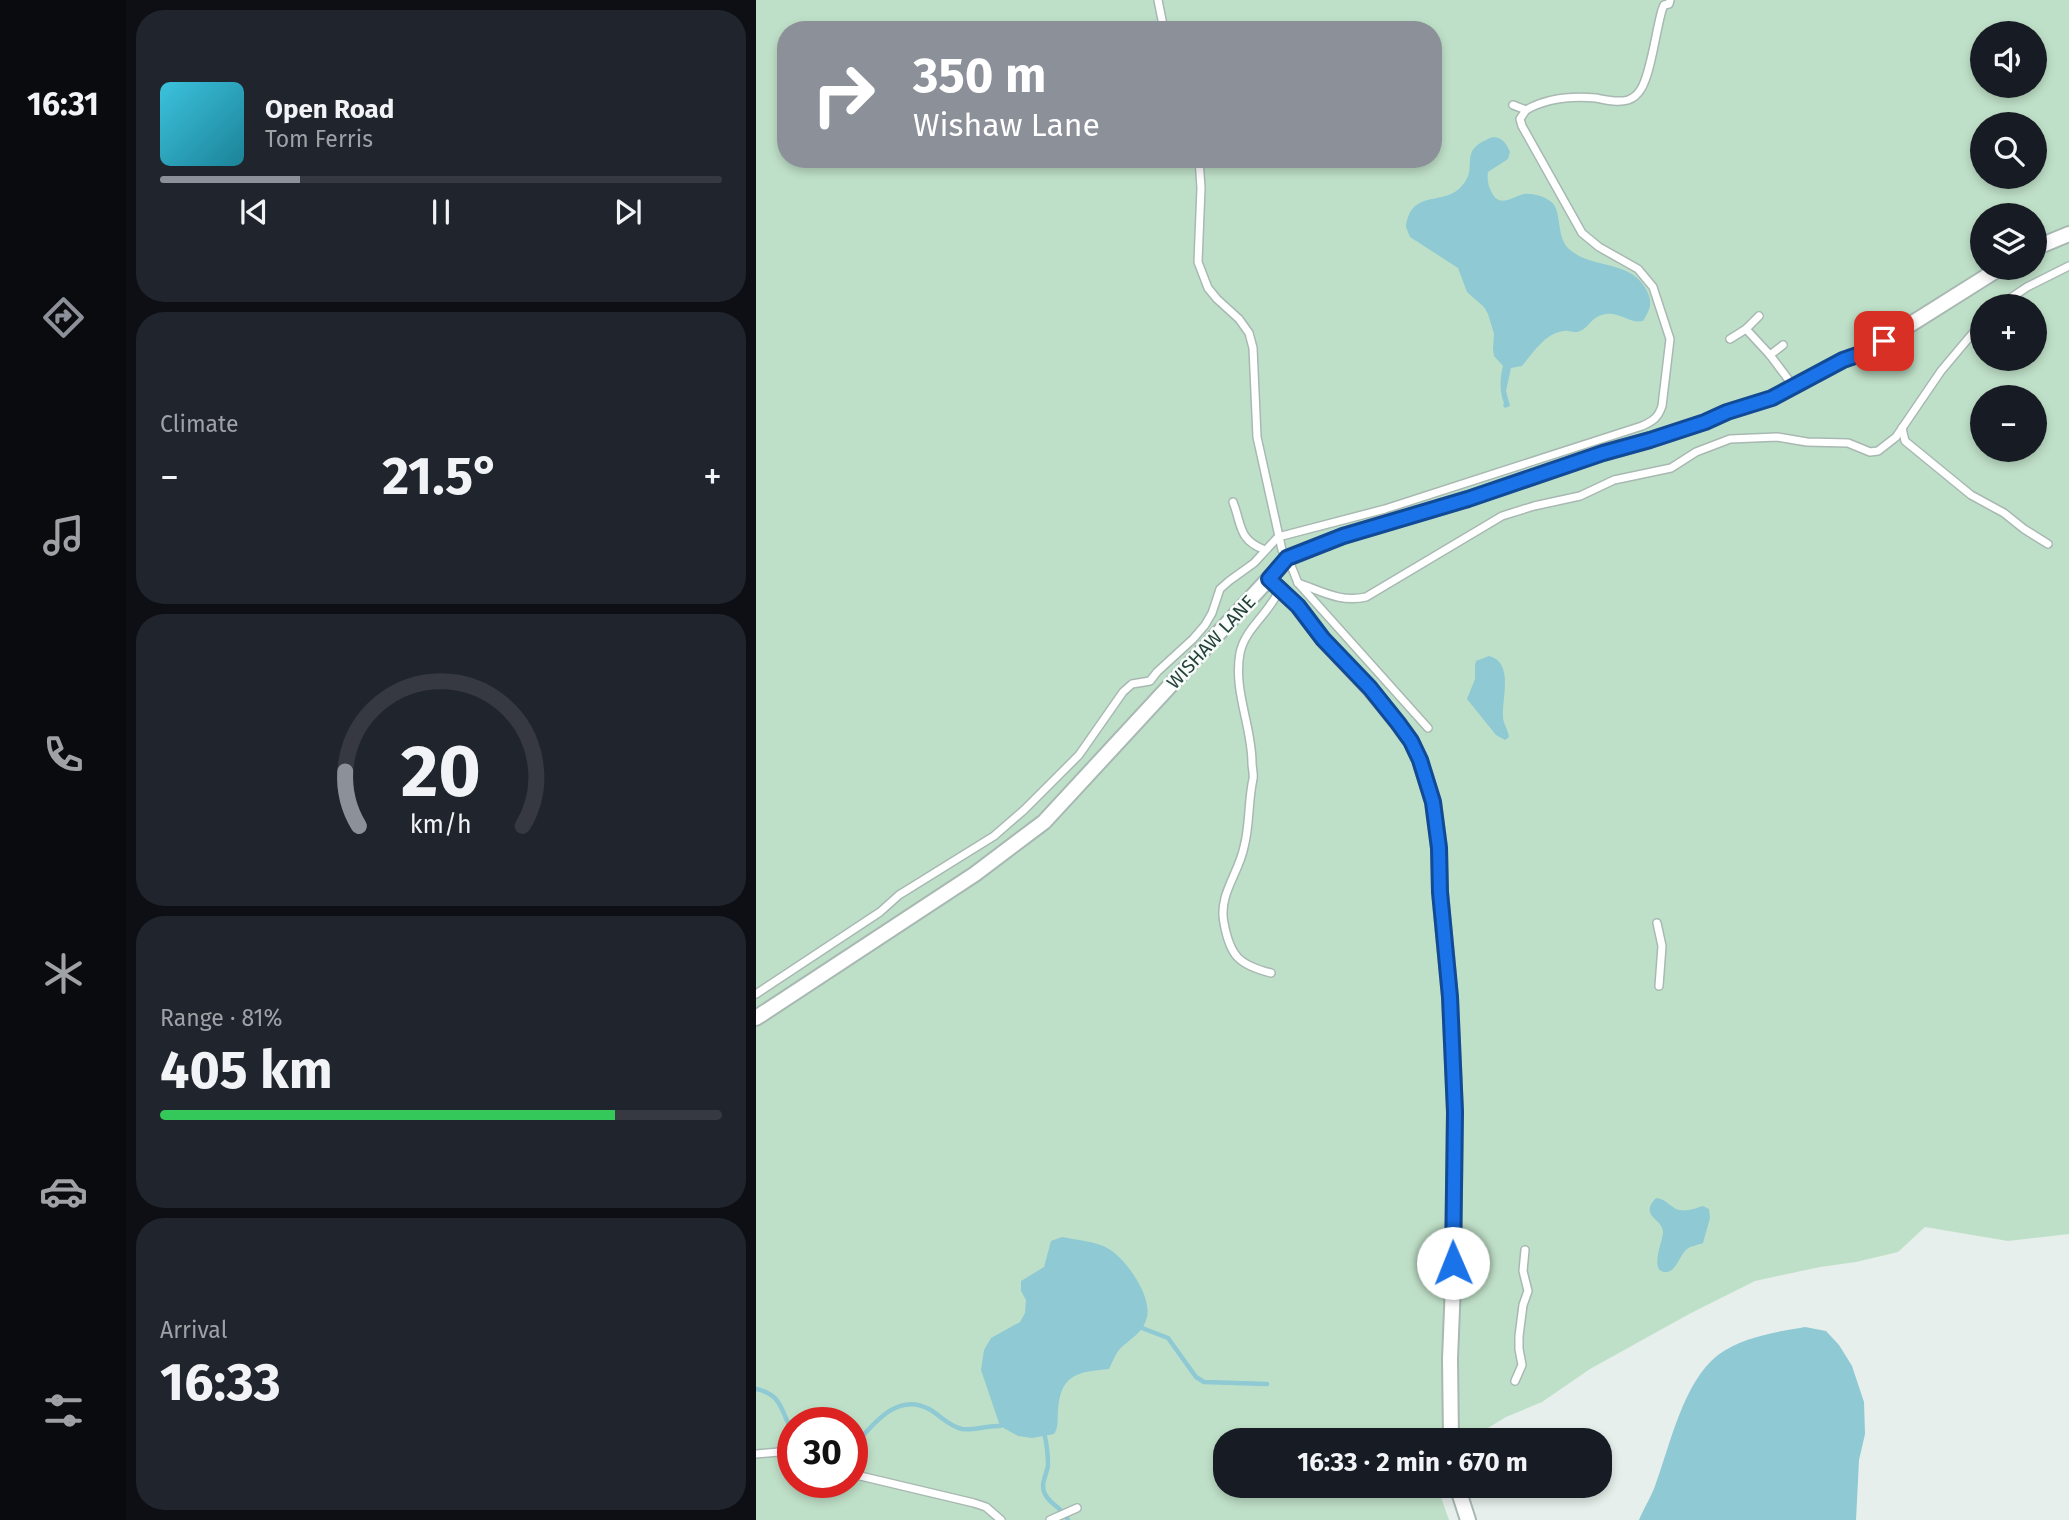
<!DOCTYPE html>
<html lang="en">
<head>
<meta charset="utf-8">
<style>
  body { margin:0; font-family:"Fira Sans",sans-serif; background:#20242c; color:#f1f3f6; height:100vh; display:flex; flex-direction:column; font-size:26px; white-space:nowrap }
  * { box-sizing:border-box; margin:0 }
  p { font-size:23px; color:#9ea1a6 }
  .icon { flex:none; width:38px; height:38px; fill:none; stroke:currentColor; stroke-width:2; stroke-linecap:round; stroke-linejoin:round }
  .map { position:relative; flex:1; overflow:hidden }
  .panel { display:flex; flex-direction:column; gap:10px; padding:10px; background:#0d0f14; width:630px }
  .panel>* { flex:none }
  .banner { position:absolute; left:21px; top:21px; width:665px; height:147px; border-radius:28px; box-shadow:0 4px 10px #0003; background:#8c9099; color:#fff; overflow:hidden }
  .buttons { position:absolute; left:1214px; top:21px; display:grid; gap:14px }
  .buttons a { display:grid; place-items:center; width:77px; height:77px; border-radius:50%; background:#171b24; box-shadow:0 4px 10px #0003; font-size:35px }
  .speed { position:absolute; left:21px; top:1407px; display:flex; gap:14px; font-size:35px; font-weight:700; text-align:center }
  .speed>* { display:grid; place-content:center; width:91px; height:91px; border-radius:50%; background:#171b24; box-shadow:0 4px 10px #0003; line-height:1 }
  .speed .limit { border:10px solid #d22; background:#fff; color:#111 }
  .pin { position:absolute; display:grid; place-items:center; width:60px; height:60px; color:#fff; margin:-30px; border-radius:14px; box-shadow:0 4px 10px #0006 }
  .me { position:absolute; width:77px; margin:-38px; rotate:359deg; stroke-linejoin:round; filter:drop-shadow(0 0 5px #0008) }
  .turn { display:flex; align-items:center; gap:24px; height:147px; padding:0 21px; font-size:32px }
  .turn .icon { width:91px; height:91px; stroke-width:2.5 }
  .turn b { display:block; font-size:49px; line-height:60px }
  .big { font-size:52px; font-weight:700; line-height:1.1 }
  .panel .card { flex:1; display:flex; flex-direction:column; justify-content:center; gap:10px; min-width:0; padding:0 24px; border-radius:28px; background:#20242c }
  .panel .dial { align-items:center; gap:0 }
  .dial svg { height:182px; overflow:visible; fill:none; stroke:#363941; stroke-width:7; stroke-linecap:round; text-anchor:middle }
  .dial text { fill:#f1f3f6; stroke:none }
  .song { display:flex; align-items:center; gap:21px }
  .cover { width:84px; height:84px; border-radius:10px; background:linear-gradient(135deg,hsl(190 70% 55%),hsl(190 70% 35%)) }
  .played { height:7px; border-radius:4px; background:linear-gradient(90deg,#8c9099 25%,#363941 25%) }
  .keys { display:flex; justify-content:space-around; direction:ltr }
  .heat { display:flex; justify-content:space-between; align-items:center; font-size:38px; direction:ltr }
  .charge { height:10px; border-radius:5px; background:linear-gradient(90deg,#34c759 81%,#363941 0) }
  .trip { position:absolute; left:457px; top:1428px; width:399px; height:70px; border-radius:28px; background:#171b24; box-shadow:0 4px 10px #0003; font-weight:700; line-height:70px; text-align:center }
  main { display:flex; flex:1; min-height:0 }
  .menu { display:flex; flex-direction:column; width:126px; justify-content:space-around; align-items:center; background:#090b0e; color:#9ea1a6 }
  .menu .icon { width:49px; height:49px }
  .menu .current { color:#8c9099 }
  .menu b { font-size:32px; color:#f1f3f6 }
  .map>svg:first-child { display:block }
</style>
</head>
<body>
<main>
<nav class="menu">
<b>16:31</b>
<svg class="icon current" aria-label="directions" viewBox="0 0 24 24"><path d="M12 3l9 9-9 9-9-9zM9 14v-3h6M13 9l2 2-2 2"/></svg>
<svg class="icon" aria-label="music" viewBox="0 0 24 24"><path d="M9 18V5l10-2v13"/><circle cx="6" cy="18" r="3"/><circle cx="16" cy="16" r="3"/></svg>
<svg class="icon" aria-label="phone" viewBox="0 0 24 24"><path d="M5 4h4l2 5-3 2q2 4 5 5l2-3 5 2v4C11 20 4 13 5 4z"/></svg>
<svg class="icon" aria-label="climate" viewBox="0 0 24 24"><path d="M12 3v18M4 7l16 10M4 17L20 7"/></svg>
<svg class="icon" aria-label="car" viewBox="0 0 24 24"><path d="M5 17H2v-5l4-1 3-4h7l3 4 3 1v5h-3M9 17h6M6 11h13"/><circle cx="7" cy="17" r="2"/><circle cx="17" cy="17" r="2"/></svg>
<svg class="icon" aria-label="filters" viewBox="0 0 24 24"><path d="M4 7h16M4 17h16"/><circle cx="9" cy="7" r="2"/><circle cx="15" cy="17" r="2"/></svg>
</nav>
<section class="panel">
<div class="card">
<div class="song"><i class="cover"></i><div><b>Open Road</b><p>Tom Ferris</p></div></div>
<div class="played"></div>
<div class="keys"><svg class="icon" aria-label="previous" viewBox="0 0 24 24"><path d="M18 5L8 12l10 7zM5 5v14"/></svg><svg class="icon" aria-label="pause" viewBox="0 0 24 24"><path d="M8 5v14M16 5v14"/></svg><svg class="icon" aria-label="next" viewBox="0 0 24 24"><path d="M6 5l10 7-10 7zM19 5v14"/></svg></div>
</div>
<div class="card"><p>Climate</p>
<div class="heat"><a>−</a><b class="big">21.5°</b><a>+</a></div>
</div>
<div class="card dial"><svg viewBox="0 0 100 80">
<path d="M14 69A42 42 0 1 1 86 69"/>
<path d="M14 69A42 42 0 0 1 8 45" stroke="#8c9099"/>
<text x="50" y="56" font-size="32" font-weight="700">20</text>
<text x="50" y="72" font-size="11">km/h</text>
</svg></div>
<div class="card"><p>Range · 81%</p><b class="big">405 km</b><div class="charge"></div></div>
<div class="card"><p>Arrival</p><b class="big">16:33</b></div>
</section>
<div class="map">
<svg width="1313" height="1520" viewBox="0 0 1313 1520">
  <rect width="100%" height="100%" fill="#e6efeb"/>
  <path fill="#bfe0c8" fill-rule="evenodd" d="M 0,0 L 1313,0 L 1313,1234 L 1252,1241 L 1169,1227 L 1142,1252 L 1100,1262 L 1064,1267 L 999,1281 L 935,1313 L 834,1369 L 786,1402 L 750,1417 L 722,1434 L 674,1440 L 469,1440 L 469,1486 L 681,1486 L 693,1520 L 0,1520 ZM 30,30 L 677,30 L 677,159 L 30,159 ZM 1227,33 L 1279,33 L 1279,86 L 1227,86 ZM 1227,124 L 1279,124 L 1279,177 L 1227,177 ZM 1227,215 L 1279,215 L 1279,268 L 1227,268 ZM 1227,306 L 1279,306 L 1279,359 L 1227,359 ZM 1227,397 L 1279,397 L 1279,450 L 1227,450 ZM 37,1423 L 96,1423 L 96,1482 L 37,1482 Z"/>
  <g fill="#8ec9d4">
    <path d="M 737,137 C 747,138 750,143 754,152 L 752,159 L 732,172 C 731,180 732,186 736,193 C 744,208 756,197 768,194 C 776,193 788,196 794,201 C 807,209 799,236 813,249 C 836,270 876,259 891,291 C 897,303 894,310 887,321 C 874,324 864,312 850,314 C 835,316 834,327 824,331 C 818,334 814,330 808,331 C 789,333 777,353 766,366 L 755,368 L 750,391 L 754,406 L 749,408 L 747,405 L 748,403 C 743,391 744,377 747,366 L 738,356 L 737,349 L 738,334 L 732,314 L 728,307 L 711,292 L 702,268 L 654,237 L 650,227 C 655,189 685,206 704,188 C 726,167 698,151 737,137 Z"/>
    <path d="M 733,656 C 758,662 746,698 747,716 C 747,724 752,729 753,737 L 749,740 L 740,735 L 711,699 L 719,679 L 719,665 L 720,661 Z"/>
    <path d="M 900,1198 C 908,1199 910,1202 917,1207 C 926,1214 937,1209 947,1206 L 953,1209 L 954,1218 L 947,1243 C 942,1245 935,1246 931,1249 C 924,1254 920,1274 908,1272 C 893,1269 908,1239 907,1231 C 905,1218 883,1216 900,1198 Z"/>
    <path d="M 306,1237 C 320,1240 340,1241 353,1249 C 370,1259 396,1296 391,1317 C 387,1334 374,1338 363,1350 C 359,1355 356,1363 353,1369 C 320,1372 304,1375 302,1412 C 301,1420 303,1427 298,1434 L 276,1438 L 262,1436 L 244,1426 L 225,1370 L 228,1350 L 235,1338 L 264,1322 L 269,1313 L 270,1300 L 265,1291 L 265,1281 L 288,1267 L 295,1241 Z"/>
    <path d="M 1049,1327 L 1070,1331 L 1083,1345 L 1096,1366 L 1108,1402 L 1109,1434 L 1103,1460 L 1100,1520 L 883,1520 C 888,1508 895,1497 899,1486 C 914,1446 927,1382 962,1355 C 986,1337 1020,1332 1049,1327 Z"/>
  </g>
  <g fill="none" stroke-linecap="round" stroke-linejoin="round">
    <g stroke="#8ec9d4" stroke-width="4.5">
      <path d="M 386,1328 L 412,1338 L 440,1377 L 448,1382 L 511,1384"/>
      <path d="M 0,1389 C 28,1395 24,1412 37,1432"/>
      <path d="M 289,1437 C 291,1446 292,1457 292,1466 C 290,1476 284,1485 289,1494 C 294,1505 306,1507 312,1520"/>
      <path d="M 96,1448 C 115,1427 140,1391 173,1409 C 184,1415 192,1426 206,1429 C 218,1431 231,1425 244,1426"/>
    </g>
    <g stroke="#a8b8b2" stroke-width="10">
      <g id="lane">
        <path d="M 402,0 L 408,30"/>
        <path d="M 770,110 C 791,98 817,96 840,98 C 850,100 862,103 872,100 C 878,98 882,94 885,89 C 895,73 900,30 906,10 L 908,5 L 913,4 L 914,0"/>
        <path d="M 443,159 L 445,188 L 442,262 L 452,288 L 461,299 L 483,319 L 493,333 L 497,348 L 501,437 L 526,550 L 532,558 L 542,583 L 672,728"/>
        <path d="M 1243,306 L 1271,287 L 1313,266"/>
        <path d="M 990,329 L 1014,355 L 1038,387"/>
        <path d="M 974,339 L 990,329 L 1003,316"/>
        <path d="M 1014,355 L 1027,345"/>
        <path d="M 1146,428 L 1149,441 L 1215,495 L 1248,513 L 1268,529 L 1292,544"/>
        <path d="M 477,502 C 486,525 482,540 509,550"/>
        <path d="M 542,583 C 565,591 585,603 610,597 L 746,516 L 778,506 L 824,496 L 858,480 L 915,468 L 940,452 L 974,439 L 1021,437 L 1051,442 L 1092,443 L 1114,452 L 1122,451 L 1140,437 L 1185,371 L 1227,321"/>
        <path d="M 901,923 L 906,946 L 903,986"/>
        <path d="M 515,973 C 483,965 474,956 468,923 C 462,895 483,873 488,847 C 494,825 492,801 497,779 C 498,774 496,768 496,763 C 496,726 477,691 484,653 C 489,628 514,613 523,590"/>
        <path d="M 0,994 L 124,912 L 143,895 L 238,836 L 268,810 L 323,755 L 367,692 L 376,684 L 394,681 L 401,672 L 437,639 L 449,625 L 456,613 L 464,589 L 473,581 L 498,563 L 522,537 L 629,509 L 886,426 C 897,421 902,418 906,406 L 914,339 L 897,287 L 882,269 L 843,247 L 826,233 L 766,126 L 764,119 L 770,110 L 757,105"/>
        <path d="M 759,1381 L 766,1365 L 763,1349 L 763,1336 L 767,1305 L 772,1291 L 767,1271 L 769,1250"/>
        <path d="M 0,1454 L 23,1452 L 37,1453"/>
        <path d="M 96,1474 L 218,1503 L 230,1507 L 245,1520"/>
        <path d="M 294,1520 L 321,1508"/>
      </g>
    </g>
    <g stroke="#a8b8b2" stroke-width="18">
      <g id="street">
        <path d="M 1279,248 L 1313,234"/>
        <path d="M 513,579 L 542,606 L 567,639 L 614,689 L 642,723 L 655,741 L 664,760 L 677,802 L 683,848 L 684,892 L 694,997 L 699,1112 L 697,1284 L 694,1359 L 695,1440"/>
        <path d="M 0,1018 L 219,874 L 288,822 L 532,558 L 587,536 L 712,499 L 847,453 L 894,440 L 949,422 L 971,412 L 1016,398 L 1087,360 L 1110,352 L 1128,341 L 1244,268"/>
        <path d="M 701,1486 L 712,1520"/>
      </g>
    </g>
    <use href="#lane" stroke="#fff" stroke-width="7"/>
    <use href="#street" stroke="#fff" stroke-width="14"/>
  </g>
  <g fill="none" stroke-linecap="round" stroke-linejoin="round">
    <g stroke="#114b97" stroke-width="18">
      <path id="route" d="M 697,1263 L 699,1112 L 694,997 L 684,892 L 683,848 L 677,802 L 664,760 L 655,741 L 642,723 L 614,688 L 567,639 L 542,606 L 513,579 L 531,558 L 587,536 L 712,499 L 847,453 L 894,440 L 949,422 L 971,412 L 1016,398 L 1087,360 L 1110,352 L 1128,341"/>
    </g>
    <use href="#route" stroke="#1a73e8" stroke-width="12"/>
  </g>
  <g text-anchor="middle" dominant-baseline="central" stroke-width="5" stroke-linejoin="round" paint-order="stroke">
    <g font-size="19" fill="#24423a" stroke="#f7fbf9">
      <text transform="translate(455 642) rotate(-47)">WISHAW LANE</text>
    </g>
  </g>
</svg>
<div class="buttons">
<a><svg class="icon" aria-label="sound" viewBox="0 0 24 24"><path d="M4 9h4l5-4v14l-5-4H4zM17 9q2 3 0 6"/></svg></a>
<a><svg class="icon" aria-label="search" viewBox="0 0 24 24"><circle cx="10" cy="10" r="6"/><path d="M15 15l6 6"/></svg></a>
<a><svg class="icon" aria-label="layers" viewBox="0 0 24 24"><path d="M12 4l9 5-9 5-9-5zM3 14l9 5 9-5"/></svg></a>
<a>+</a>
<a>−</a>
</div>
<div class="speed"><div class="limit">30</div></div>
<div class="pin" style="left:1128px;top:341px;background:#d93025"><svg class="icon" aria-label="arrive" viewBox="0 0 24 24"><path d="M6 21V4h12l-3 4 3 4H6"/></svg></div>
<svg class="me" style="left:697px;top:1263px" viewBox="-20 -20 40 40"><circle r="19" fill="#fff"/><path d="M0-13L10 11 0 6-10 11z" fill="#1a73e8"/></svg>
<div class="trip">16:33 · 2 min · 670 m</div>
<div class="banner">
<div class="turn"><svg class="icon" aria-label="right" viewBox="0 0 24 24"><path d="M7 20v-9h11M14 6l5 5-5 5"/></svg><div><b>350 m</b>Wishaw Lane</div></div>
</div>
</div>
</main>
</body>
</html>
